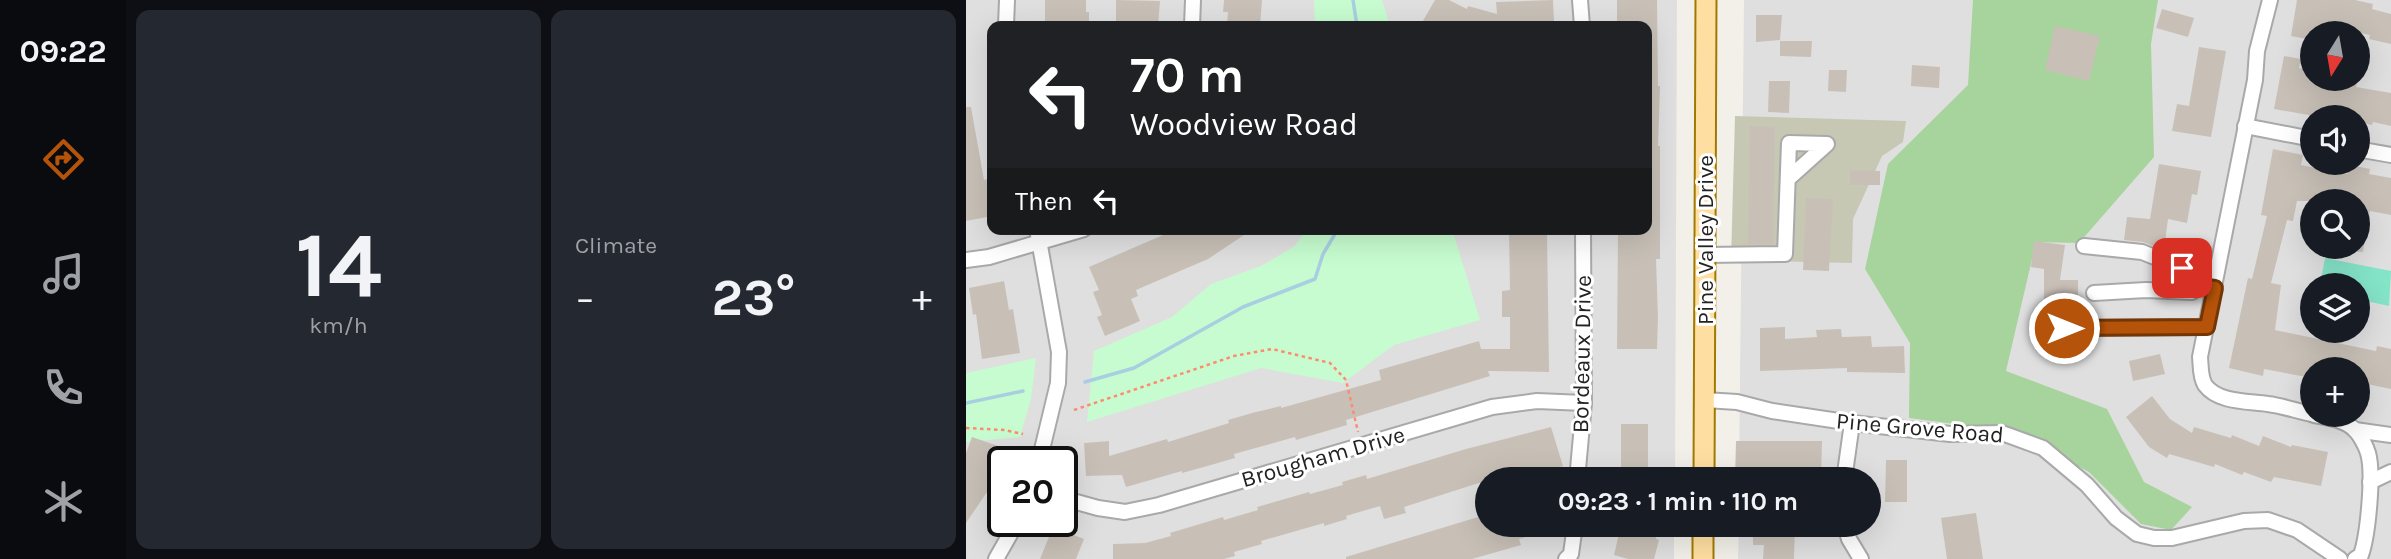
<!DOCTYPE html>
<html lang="en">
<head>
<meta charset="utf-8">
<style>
  body { margin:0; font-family:Karla,sans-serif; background:#242831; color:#f1f3f6; height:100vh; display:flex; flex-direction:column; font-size:26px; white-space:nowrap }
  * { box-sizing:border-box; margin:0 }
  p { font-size:23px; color:#9ea1a6 }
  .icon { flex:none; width:38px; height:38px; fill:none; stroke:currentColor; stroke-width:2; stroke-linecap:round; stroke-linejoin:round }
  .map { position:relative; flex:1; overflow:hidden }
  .drawer { display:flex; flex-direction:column; gap:10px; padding:10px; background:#0d0f14; width:840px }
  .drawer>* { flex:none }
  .hud { position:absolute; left:21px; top:21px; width:665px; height:214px; border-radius:14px; box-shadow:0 7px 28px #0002; background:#202124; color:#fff; overflow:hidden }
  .needle { width:46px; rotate:191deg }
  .tools { position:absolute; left:1334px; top:21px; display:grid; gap:14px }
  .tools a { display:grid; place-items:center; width:70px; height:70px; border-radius:50%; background:#171b24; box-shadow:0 7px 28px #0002; font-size:35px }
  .speed { position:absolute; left:21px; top:446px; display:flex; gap:14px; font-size:35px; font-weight:700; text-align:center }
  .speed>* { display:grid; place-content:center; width:91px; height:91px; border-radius:50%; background:#171b24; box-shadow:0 7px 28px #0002; line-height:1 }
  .speed .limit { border:4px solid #111; border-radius:10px; background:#fff; color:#111 }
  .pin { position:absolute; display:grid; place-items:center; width:60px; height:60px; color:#fff; margin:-30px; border-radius:14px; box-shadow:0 4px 10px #0006 }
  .me { position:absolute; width:77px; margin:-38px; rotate:90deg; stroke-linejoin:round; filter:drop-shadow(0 0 5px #0008) }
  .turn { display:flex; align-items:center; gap:24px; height:147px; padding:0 28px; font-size:32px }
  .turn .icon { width:91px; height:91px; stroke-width:2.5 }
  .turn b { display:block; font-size:49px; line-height:60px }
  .then { display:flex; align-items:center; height:66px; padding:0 28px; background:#0003; gap:14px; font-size:26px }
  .big { font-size:52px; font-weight:700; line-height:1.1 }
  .drawer .tile { flex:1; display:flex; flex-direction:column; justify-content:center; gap:10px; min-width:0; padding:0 24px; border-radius:14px; background:#242831 }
  .drawer .dial { align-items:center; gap:0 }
  .dial b { font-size:91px; line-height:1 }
  .heat { display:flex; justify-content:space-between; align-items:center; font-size:38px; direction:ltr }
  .drawer .tiles { flex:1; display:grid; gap:10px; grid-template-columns:repeat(2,1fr) }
  .trip { position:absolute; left:509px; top:467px; width:406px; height:70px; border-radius:35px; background:#171b24; box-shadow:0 7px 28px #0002; font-weight:700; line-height:70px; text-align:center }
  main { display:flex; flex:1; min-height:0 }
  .tabs { display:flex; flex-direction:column; width:126px; justify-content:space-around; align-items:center; background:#090b0e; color:#9ea1a6 }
  .tabs .icon { width:49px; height:49px }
  .tabs .active { color:#b45309 }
  .tabs b { font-size:32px; color:#f1f3f6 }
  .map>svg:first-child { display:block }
</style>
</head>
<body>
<main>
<nav class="tabs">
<b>09:22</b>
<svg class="icon active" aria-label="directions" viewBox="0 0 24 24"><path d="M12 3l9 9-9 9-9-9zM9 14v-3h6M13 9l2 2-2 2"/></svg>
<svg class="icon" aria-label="music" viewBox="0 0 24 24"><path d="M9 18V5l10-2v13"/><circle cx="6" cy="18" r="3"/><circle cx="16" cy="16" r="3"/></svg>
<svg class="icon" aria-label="phone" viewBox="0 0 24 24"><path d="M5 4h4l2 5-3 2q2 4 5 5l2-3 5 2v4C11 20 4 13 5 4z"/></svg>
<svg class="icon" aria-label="climate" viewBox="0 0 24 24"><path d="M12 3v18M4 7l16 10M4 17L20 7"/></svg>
</nav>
<section class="drawer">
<div class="tiles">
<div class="tile dial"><b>14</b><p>km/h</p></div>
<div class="tile"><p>Climate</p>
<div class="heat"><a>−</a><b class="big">23°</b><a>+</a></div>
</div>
</div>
</section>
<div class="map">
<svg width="1425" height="559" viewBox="0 0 1425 559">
  <rect width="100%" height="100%" fill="#f2f0e9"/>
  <g fill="#e0dfdf" fill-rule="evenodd">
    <path d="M 0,0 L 711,0 L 709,479 L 522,480 L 522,525 L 708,525 L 708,559 L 0,559 ZM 26,26 L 681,26 L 681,229 L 26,229 ZM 37,462 L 96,462 L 96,522 L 37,522 Z"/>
    <path d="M 778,0 L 1425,0 L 1425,559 L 772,559 L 773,525 L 903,525 L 903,480 L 773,479 ZM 1346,33 L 1391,33 L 1391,79 L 1346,79 ZM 1346,117 L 1391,117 L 1391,163 L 1346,163 ZM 1346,201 L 1391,201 L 1391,247 L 1346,247 ZM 1346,285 L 1391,285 L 1391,331 L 1346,331 ZM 1346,369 L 1391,369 L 1391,415 L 1346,415 Z"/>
  </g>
  <path fill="#c6c8b3" d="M 769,116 L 940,121 L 937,142 L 916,156 L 887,219 L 886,263 L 765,260 Z"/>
  <path fill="#a7d39c" d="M 1007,0 L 1192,0 L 1185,44 L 1188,157 L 1113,243 L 1070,242 L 1040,371 L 1141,409 L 1178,482 L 1226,507 L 1205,530 L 1175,524 L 1123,472 L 1049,432 L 943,418 L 944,343 L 899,269 L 922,164 L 1002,85 Z"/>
  <g fill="#c6fccf">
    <path d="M 348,0 L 416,0 L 424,26 L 349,26 Z"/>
    <path d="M 341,229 L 486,229 L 514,320 L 428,345 L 377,383 L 295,368 L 121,422 L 128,351 L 206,317 L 245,284 L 295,266 L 329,246 Z"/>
    <path d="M 70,358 L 65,399 L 54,437 L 0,442 L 0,373 Z"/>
  </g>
  <path fill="#84e4c8" d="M 1359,258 L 1425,271 L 1423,306 L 1391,299 L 1391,285 L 1354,285 Z"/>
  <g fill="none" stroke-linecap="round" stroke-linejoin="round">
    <g stroke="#a8cfe1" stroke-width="3.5">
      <path d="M 387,0 L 391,26"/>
      <path d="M 119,382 L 168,368 L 277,307 L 349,279 L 357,254 L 372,229"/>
      <path d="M 0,403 L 57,391"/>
    </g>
  </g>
  <g fill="#c8c0b7">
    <path d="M 79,0 L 120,0 L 120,12 L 123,12 L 123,26 L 79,26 Z"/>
    <path d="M 150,0 L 194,1 L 192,26 L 150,26 Z"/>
    <path d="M 258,0 L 296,0 L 294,26 L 261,26 L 262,12 L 257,12 Z"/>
    <path d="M 469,0 L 483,0 L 501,9 L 502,6 L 531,14 L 530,2 L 587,0 L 588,22 L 554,26 L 454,26 Z"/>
    <path d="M 651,0 L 691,0 L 692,86 L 694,86 L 692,146 L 694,146 L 694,259 L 690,259 L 692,318 L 691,349 L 651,349 L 652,229 L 681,229 L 681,24 L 651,24 Z"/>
    <path d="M 1331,0 L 1389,0 L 1407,4 L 1406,9 L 1425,14 L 1425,44 L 1403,39 L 1404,35 L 1359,25 L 1357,33 L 1346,33 L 1346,40 L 1325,36 Z"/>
    <path d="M 1196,9 L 1228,18 L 1222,37 L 1190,28 Z"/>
    <path d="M 790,15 L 816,15 L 814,40 L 790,42 Z"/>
    <path d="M 1089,26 L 1134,36 L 1123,81 L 1079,70 Z"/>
    <path d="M 814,41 L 846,41 L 845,57 L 814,56 Z"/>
    <path d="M 1233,47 L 1260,51 L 1245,137 L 1206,131 L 1211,104 L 1223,106 Z"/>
    <path d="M 1318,56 L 1335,59 L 1333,68 L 1346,71 L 1346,79 L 1392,79 L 1390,87 L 1425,93 L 1425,126 L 1407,122 L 1406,125 L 1391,122 L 1391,117 L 1354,117 L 1308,109 Z"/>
    <path d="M 946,65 L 974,67 L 973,88 L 945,86 Z"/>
    <path d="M 863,70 L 881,70 L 880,92 L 862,91 Z"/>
    <path d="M 803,81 L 824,81 L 823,113 L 802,112 Z"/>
    <path d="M 0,107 L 5,107 L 18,180 L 25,178 L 26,185 L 26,216 L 0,221 Z"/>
    <path d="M 784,126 L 809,127 L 807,244 L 782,244 Z"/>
    <path d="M 1307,149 L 1337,155 L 1335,165 L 1382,174 L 1384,165 L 1404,169 L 1403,174 L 1425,178 L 1425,215 L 1404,211 L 1397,252 L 1391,252 L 1391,201 L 1331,201 L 1327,221 L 1321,220 L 1305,283 L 1315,285 L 1309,330 L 1410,351 L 1411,346 L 1425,349 L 1425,389 L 1391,382 L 1391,369 L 1346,369 L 1346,378 L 1298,369 L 1297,376 L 1263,368 L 1282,278 L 1286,279 L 1301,216 L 1295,215 Z"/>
    <path d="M 1193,164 L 1235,171 L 1231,195 L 1226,194 L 1221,223 L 1202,219 L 1198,250 L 1177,242 L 1158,240 L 1161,217 L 1184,219 Z"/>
    <path d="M 884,170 L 914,171 L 914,185 L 884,185 Z"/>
    <path d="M 840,198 L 867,199 L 863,271 L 837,270 Z"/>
    <path d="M 211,229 L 287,229 L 242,259 L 170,290 L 172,296 L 165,299 L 174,321 L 139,336 L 131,317 L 136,315 L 127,292 L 133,290 L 123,267 Z"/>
    <path d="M 543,232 L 581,232 L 583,372 L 522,371 L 524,376 L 380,420 L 381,425 L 330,440 L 329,437 L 268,454 L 269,458 L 245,465 L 216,473 L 216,471 L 160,487 L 156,475 L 120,476 L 118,443 L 143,441 L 143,456 L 201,439 L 202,442 L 263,423 L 262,420 L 286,413 L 315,406 L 315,408 L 415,380 L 413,370 L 513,341 L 515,349 L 544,349 L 544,317 L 536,317 L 536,291 L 544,290 Z"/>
    <path d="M 1068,241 L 1099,245 L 1094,280 L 1112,280 L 1112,311 L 1094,311 L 1094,320 L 1089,324 L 1089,332 L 1093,336 L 1093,349 L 1074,349 L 1074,319 L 1078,319 L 1078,269 L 1065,267 Z"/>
    <path d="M 38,281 L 43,310 L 47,309 L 54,353 L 16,359 L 10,314 L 7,315 L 3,288 Z"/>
    <path d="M 819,327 L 819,339 L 851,337 L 850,330 L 875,329 L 876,337 L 905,336 L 906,347 L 938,346 L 939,373 L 881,372 L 881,368 L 794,371 L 794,328 Z"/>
    <path d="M 1194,354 L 1199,374 L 1167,381 L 1163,361 Z"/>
    <path d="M 1186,396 L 1204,419 L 1226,433 L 1228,427 L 1265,438 L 1266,435 L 1293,446 L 1297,436 L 1325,447 L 1326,445 L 1362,452 L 1355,486 L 1308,477 L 1305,482 L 1278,472 L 1276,475 L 1249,464 L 1248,467 L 1203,454 L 1201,458 L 1183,447 L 1160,417 Z"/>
    <rect x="655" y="424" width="27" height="56"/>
    <path d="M 585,427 L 597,466 L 572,474 L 571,470 L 546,477 L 545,474 L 522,480 L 438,507 L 440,513 L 418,519 L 414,506 L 380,516 L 381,519 L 358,526 L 358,523 L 295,541 L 296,544 L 268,552 L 269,556 L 258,559 L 147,559 L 147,544 L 179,543 L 205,536 L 204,533 L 257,517 L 258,520 L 292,510 L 291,507 L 343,492 L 344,494 L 377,485 L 376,482 L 400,475 L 401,479 L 500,449 Z"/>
    <path d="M 6,437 L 38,448 L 23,489 L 0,523 L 0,453 Z"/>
    <path d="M 770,441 L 856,441 L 855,480 L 769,480 Z"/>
    <path d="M 920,460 L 941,460 L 941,502 L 919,502 Z"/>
    <path d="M 1010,513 L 1017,559 L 981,559 L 975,518 Z"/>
    <path d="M 522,514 L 522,525 L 590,525 L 590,528 L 553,539 L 555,545 L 506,559 L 380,559 L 380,557 Z"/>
    <path d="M 655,525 L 690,525 L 690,539 L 693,540 L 688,559 L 662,559 L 648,555 Z"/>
    <path d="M 787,525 L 829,525 L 828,559 L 797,559 L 798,545 L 787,545 Z"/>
    <path d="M 87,527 L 118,539 L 110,559 L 74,559 Z"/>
  </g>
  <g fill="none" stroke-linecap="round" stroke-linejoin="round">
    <g stroke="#a9a9a9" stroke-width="18">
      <g id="minor">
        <path d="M 614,0 L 616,26"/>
        <path d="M 1304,0 L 1291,51 L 1289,80 L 1234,357 C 1235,366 1234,377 1239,385 C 1252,403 1283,401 1302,404 C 1317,406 1331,411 1346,414"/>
        <path d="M 40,26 L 41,0"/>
        <path d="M 226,26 L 227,0"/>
        <path d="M 1279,126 L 1346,139"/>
        <path d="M 1391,149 L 1425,155"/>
        <path d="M 71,229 L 93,352 L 92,383 L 73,462"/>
        <path d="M 1118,246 L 1176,252 L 1216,268 L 1234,286"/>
        <path d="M 739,255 L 819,254 L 823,143 L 861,144 L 822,179"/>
        <path d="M 0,260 L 23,257 L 118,229"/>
        <path d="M 1128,293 L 1180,290 L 1226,292 L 1234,286 L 1240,287"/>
        <path d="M 1098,328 L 1241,327"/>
        <path d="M 739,400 L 771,402 L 806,411 L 886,423 L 984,434 L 1036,433 L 1077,448 L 1121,485 L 1150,518 L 1171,534 L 1188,538 L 1206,538 L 1278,521 L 1302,520 L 1331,530 L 1374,559"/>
        <path d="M 1348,415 C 1362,418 1378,419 1389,430 C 1394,435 1400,446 1402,453 C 1408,473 1402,535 1395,555 L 1389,559"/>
        <path d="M 1389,430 L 1425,435"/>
        <path d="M 611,480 L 618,403 L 617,229"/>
        <path d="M 878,480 L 886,423"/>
        <path d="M 1404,482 L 1425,472"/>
        <path d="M 96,498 L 132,508 L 159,512 L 193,505 L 526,407 L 571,401 L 618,403"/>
        <path d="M 879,525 L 883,539 L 895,559"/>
        <path d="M 30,559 L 51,522"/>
        <path d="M 600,559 L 605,554 L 609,525"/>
      </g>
    </g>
    <g stroke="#a07a00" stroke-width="23">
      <g id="major">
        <path d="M 738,480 L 740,0"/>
        <path d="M 737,559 L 737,525"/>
      </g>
    </g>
    <g stroke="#ff8a6d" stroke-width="2.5" stroke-dasharray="3.5 3.5" stroke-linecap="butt">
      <path d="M 108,410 L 268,356 L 306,349 L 364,363 L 380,380 L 392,432"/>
      <path d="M 0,428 L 38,430 L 57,434"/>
    </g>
    <use href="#minor" stroke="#fff" stroke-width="14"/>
    <use href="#major" stroke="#ffdfa1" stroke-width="19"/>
  </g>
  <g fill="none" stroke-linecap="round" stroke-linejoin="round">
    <g stroke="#753606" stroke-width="18">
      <path id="route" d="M 1098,328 L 1241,327 L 1249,288 L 1234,286 L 1216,268"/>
    </g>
    <use href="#route" stroke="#b45309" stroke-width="12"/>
  </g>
  <g text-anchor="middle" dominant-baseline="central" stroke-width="6" stroke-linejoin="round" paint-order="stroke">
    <g font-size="23" fill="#222" stroke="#fff">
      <text transform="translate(739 240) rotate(-90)">Pine Valley Drive</text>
      <text transform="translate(616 354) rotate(-89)">Bordeaux Drive</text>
      <text transform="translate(954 428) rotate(5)">Pine Grove Road</text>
      <text transform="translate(357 457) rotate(-16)">Brougham Drive</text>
    </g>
  </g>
</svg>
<div class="tools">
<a><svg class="needle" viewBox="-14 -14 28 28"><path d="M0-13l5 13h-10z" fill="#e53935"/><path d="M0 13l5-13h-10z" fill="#9ea1a6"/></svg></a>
<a><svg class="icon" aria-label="sound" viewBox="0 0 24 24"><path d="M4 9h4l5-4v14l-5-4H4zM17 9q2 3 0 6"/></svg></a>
<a><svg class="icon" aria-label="search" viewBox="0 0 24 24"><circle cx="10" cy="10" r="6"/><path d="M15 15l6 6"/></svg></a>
<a><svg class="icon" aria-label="layers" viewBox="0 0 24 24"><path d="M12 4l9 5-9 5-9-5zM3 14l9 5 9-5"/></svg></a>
<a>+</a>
</div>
<div class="speed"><div class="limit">20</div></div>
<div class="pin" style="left:1216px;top:268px;background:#d93025"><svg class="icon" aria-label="arrive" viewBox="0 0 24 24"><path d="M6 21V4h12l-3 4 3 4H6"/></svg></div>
<svg class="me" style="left:1098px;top:328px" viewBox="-20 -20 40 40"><circle r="17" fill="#b45309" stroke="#fff" stroke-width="3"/><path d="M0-11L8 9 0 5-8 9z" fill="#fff"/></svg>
<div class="trip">09:23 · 1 min · 110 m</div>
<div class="hud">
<div class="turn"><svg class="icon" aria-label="left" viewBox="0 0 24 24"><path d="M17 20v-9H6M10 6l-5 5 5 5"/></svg><div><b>70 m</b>Woodview Road</div></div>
<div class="then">Then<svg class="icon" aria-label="left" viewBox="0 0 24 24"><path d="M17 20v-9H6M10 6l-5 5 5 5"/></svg></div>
</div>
</div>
</main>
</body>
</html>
